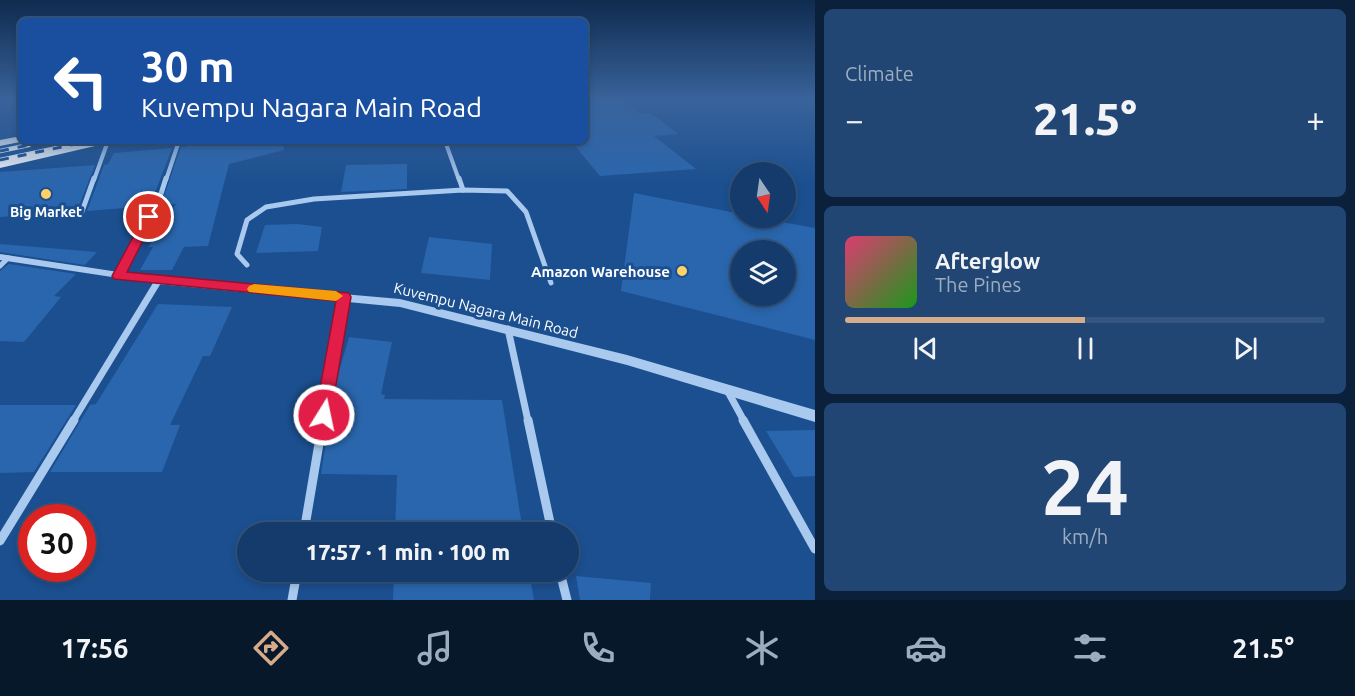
<!DOCTYPE html>
<html lang="en">
<head>
<meta charset="utf-8">
<style>
  body { margin:0; font-family:Ubuntu,sans-serif; background:#214673; color:#f1f3f6; height:100vh; display:flex; flex-direction:column; font-size:22px; white-space:nowrap }
  * { box-sizing:border-box; margin:0 }
  p { font-size:20px; color:#9dadc1 }
  .icon { flex:none; width:33px; height:33px; fill:none; stroke:currentColor; stroke-width:2; stroke-linecap:round; stroke-linejoin:round }
  .map { position:relative; flex:1; overflow:hidden }
  .details { display:flex; flex-direction:column; gap:9px; padding:9px; background:#0b203b; width:540px }
  .details>* { flex:none }
  .hud { position:absolute; left:18px; top:18px; width:570px; height:126px; border-radius:9px; box-shadow:0 3px 9px #0003,0 0 0 2px #33557e; background:#1a4fa0; color:#fff; overflow:hidden }
  .needle { width:39px; rotate:167deg }
  .tools { position:absolute; left:730px; top:162px; display:grid; gap:12px }
  .tools a { display:grid; place-items:center; width:66px; height:66px; border-radius:50%; background:#143b6b; box-shadow:0 3px 9px #0003,0 0 0 2px #33557e; font-size:30px }
  .speed { position:absolute; left:18px; top:504px; display:flex; gap:12px; font-size:30px; font-weight:700; text-align:center }
  .speed>* { display:grid; place-content:center; width:78px; height:78px; border-radius:50%; background:#143b6b; box-shadow:0 3px 9px #0003,0 0 0 2px #33557e; line-height:1 }
  .speed .limit { border:9px solid #d22; background:#fff; color:#111 }
  .pin { position:absolute; display:grid; place-items:center; width:51px; height:51px; color:#fff; margin:-26px; border:3px solid #fff; border-radius:50%; box-shadow:0 2px 6px #0007 }
  .me { position:absolute; width:66px; margin:-33px; rotate:10deg; stroke-linejoin:round; filter:drop-shadow(0 0 4px #0008) }
  .turn { display:flex; align-items:center; gap:21px; height:126px; padding:0 24px; font-size:27px }
  .turn .icon { width:78px; height:78px; stroke-width:2.5 }
  .turn b { display:block; font-size:42px; line-height:51px }
  .big { font-size:45px; font-weight:800; line-height:1.1 }
  .details .card { flex:1; display:flex; flex-direction:column; justify-content:center; gap:9px; min-width:0; padding:0 21px; border-radius:9px; background:#214673 }
  .details .dial { align-items:center; gap:0 }
  .dial b { font-size:78px; line-height:1 }
  .song { display:flex; align-items:center; gap:18px }
  .cover { width:72px; height:72px; border-radius:9px; background:linear-gradient(135deg,hsl(340 70% 55%),hsl(120 70% 35%)) }
  .played { height:6px; border-radius:3px; background:linear-gradient(90deg,#d6ab8b 50%,#33557e 50%) }
  .keys { display:flex; justify-content:space-around; direction:ltr }
  .heat { display:flex; justify-content:space-between; align-items:center; font-size:33px; direction:ltr }
  .trip { position:absolute; left:237px; top:522px; width:342px; height:60px; border-radius:30px; background:#143b6b; box-shadow:0 3px 9px #0003,0 0 0 2px #33557e; font-weight:800; line-height:60px; text-align:center }
  .tab-bar { display:flex; height:96px; justify-content:space-around; align-items:center; background:#08182b; color:#9dadc1 }
  .tab-bar .icon { width:42px; height:42px }
  .tab-bar .current { color:#d6ab8b }
  .tab-bar b { font-size:27px; color:#f1f3f6 }
  main { display:flex; flex:1; min-height:0 }
  .map>svg:first-child { display:block }
</style>
</head>
<body>
<main>
<div class="map">
<svg width="815" height="600" viewBox="0 0 815 600">
  <rect width="100%" height="100%" fill="#1b4f8f"/>
  <g fill="#2a66ad" fill-rule="evenodd">
    <path d="M 585,100 L 622,100 L 638,113 L 651,113 L 678,134 L 654,136 L 696,169 L 600,176 L 571,141 L 585,141 Z"/>
    <path d="M 188,141 L 283,141 L 284,150 L 229,164 L 208,246 L 184,247 L 172,270 L 140,270 L 153,247 L 148,247 L 176,204 L 161,205 L 181,147 L 186,147 Z"/>
    <path d="M 172,148 L 150,206 L 87,211 L 104,165 L 108,164 L 114,153 Z"/>
    <path d="M 407,164 L 407,189 L 341,192 L 346,165 Z"/>
    <path d="M 95,165 L 77,211 L 0,217 L 0,172 Z"/>
    <path d="M 634,193 L 741,214 L 741,218 L 759,218 L 815,228 L 815,340 L 621,291 ZM 741,250 L 786,250 L 786,296 L 741,296 Z"/>
    <path d="M 297,224 L 322,227 L 318,251 L 256,253 L 265,225 Z"/>
    <path d="M 429,237 L 492,244 L 490,280 L 421,273 Z"/>
    <path d="M 0,244 L 97,252 L 85,265 L 0,252 Z"/>
    <path d="M 9,264 L 76,274 L 54,296 L 61,297 L 24,342 L 0,341 L 0,271 Z"/>
    <path d="M 158,304 L 232,307 L 210,356 L 203,356 L 170,425 L 180,425 L 162,472 L 50,472 L 90,405 L 96,404 Z"/>
    <path d="M 349,337 L 392,342 L 381,394 L 385,395 L 384,399 L 502,400 L 523,532 L 395,532 L 397,475 L 321,474 L 334,389 Z"/>
    <path d="M 0,405 L 76,405 L 34,472 L 0,473 Z"/>
    <path d="M 815,430 L 815,476 L 794,477 L 766,431 Z"/>
    <path d="M 394,572 L 529,572 L 534,600 L 393,600 Z"/>
    <path d="M 576,576 L 651,583 L 650,600 L 580,600 Z"/>
  </g>
  <g fill="none" stroke-linecap="round" stroke-linejoin="round">
    <g stroke="#a9c9ee" stroke-width="4">
      <path d="M 445,141 L 459,180"/>
      <path d="M 94,180 L 108,141"/>
      <path d="M 166,180 L 179,141"/>
    </g>
    <g stroke="#a9c9ee" stroke-width="5">
      <path d="M 459,178 L 463,190"/>
      <path d="M 80,217 L 94,178"/>
      <path d="M 247,265 L 237,254 L 247,220 L 266,207 L 314,199 L 463,190 L 507,191 L 526,212 L 551,283"/>
      <path d="M 0,266 L 8,258"/>
      <path d="M 119,276 L 160,197 L 166,178"/>
      <path d="M 156,284 L 158,281"/>
    </g>
    <g stroke="#a9c9ee" stroke-width="7">
      <path d="M 508,329 L 528,421"/>
      <path d="M 727,390 L 744,421"/>
      <path d="M 73,421 L 157,283"/>
      <path d="M 323,421 L 344,297"/>
    </g>
    <g stroke="#a9c9ee" stroke-width="9">
      <path d="M 528,420 L 552,532"/>
      <path d="M 743,420 L 815,549"/>
      <path d="M 304,532 L 323,420"/>
      <path d="M 0,541 L 74,420"/>
      <path d="M 560,572 L 567,600"/>
      <path d="M 292,600 L 297,572"/>
    </g>
    <path fill="#a9c9ee" fill-rule="evenodd" d="M 0,254 L 158,278 L 400,299 L 627,355 L 815,410 L 815,422 L 627,365 L 400,307 L 158,284 L 0,260 Z"/>
    <g fill="#f8faff" fill-rule="evenodd">
      <path d="M 21,136 L 21,141 L 25,141 L 0,146 L 0,140 Z"/>
      <path d="M 90,141 L 109,141 L 108,143 L 0,168 L 0,162 Z"/>
    </g>
    <g stroke="#fff" stroke-width="4.5">
      <g id="rail">
        <path d="M 0,151 L 29,145"/>
        <path d="M 0,160 L 90,141"/>
      </g>
    </g>
    <use href="#rail" stroke="#1b4f8f" stroke-width="3" stroke-dasharray="9" stroke-linecap="butt"/>
  </g>
  <linearGradient id="sky" x2="0" y2="1"><stop stop-color="#0f2b4f"/><stop offset="0.54" stop-color="#39639b"/><stop offset="1" stop-color="#39639b" stop-opacity="0"/></linearGradient>
  <rect width="815" height="184" fill="url(#sky)"/>
  <path fill="#e11d48" stroke="#92132f" stroke-width="1.5" d="M 149,213 L 155,217 L 127,272 L 349,293 L 351,297 L 330,420 L 324,422 L 318,420 L 315,415 L 336,301 L 114,279 L 112,276 L 144,217 Z"/>
  <path fill="#f59e0b" d="M 254,284 L 336,291 L 343,296 L 336,301 L 249,292 L 247,289 L 249,286 Z"/>
  <g fill="#ffd166" stroke="#1b4f8f" stroke-width="2">
    <circle cx="46" cy="194" r="6"/>
    <circle cx="682" cy="271" r="6"/>
  </g>
  <g text-anchor="middle" dominant-baseline="central" stroke-width="6" stroke-linejoin="round" paint-order="stroke">
    <g font-size="14" font-weight="bold" fill="#fff" stroke="#1b4f8f">
      <text x="46" y="212">Big Market</text>
    </g>
    <g font-size="15" font-weight="bold" fill="#fff" stroke="#1b4f8f" text-anchor="end">
      <text x="670" y="271">Amazon Warehouse</text>
    </g>
    <g font-size="15" fill="#fff" stroke="#1b4f8f">
      <text transform="translate(486 310) rotate(14)">Kuvempu Nagara Main Road</text>
    </g>
  </g>
</svg>
<div class="tools">
<a><svg class="needle" viewBox="-14 -14 28 28"><path d="M0-13l5 13h-10z" fill="#e53935"/><path d="M0 13l5-13h-10z" fill="#9dadc1"/></svg></a>
<a><svg class="icon" aria-label="layers" viewBox="0 0 24 24"><path d="M12 4l9 5-9 5-9-5zM3 14l9 5 9-5"/></svg></a>
</div>
<div class="speed"><div class="limit">30</div></div>
<div class="pin" style="left:149px;top:217px;background:#d93025"><svg class="icon" aria-label="arrive" viewBox="0 0 24 24"><path d="M6 21V4h12l-3 4 3 4H6"/></svg></div>
<svg class="me" style="left:324px;top:415px" viewBox="-20 -20 40 40"><circle r="17" fill="#e11d48" stroke="#fff" stroke-width="3"/><path d="M0-11L8 9 0 5-8 9z" fill="#fff"/></svg>
<div class="trip">17:57 · 1 min · 100 m</div>
<div class="hud">
<div class="turn"><svg class="icon" aria-label="left" viewBox="0 0 24 24"><path d="M17 20v-9H6M10 6l-5 5 5 5"/></svg><div><b>30 m</b>Kuvempu Nagara Main Road</div></div>
</div>
</div>
<section class="details">
<div class="card"><p>Climate</p>
<div class="heat"><a>−</a><b class="big">21.5°</b><a>+</a></div>
</div>
<div class="card">
<div class="song"><i class="cover"></i><div><b>Afterglow</b><p>The Pines</p></div></div>
<div class="played"></div>
<div class="keys"><svg class="icon" aria-label="previous" viewBox="0 0 24 24"><path d="M18 5L8 12l10 7zM5 5v14"/></svg><svg class="icon" aria-label="pause" viewBox="0 0 24 24"><path d="M8 5v14M16 5v14"/></svg><svg class="icon" aria-label="next" viewBox="0 0 24 24"><path d="M6 5l10 7-10 7zM19 5v14"/></svg></div>
</div>
<div class="card dial"><b>24</b><p>km/h</p></div>
</section>
</main>
<nav class="tab-bar">
<b>17:56</b>
<svg class="icon current" aria-label="directions" viewBox="0 0 24 24"><path d="M12 3l9 9-9 9-9-9zM9 14v-3h6M13 9l2 2-2 2"/></svg>
<svg class="icon" aria-label="music" viewBox="0 0 24 24"><path d="M9 18V5l10-2v13"/><circle cx="6" cy="18" r="3"/><circle cx="16" cy="16" r="3"/></svg>
<svg class="icon" aria-label="phone" viewBox="0 0 24 24"><path d="M5 4h4l2 5-3 2q2 4 5 5l2-3 5 2v4C11 20 4 13 5 4z"/></svg>
<svg class="icon" aria-label="climate" viewBox="0 0 24 24"><path d="M12 3v18M4 7l16 10M4 17L20 7"/></svg>
<svg class="icon" aria-label="car" viewBox="0 0 24 24"><path d="M5 17H2v-5l4-1 3-4h7l3 4 3 1v5h-3M9 17h6M6 11h13"/><circle cx="7" cy="17" r="2"/><circle cx="17" cy="17" r="2"/></svg>
<svg class="icon" aria-label="filters" viewBox="0 0 24 24"><path d="M4 7h16M4 17h16"/><circle cx="9" cy="7" r="2"/><circle cx="15" cy="17" r="2"/></svg>
<b>21.5°</b>
</nav>
</body>
</html>
